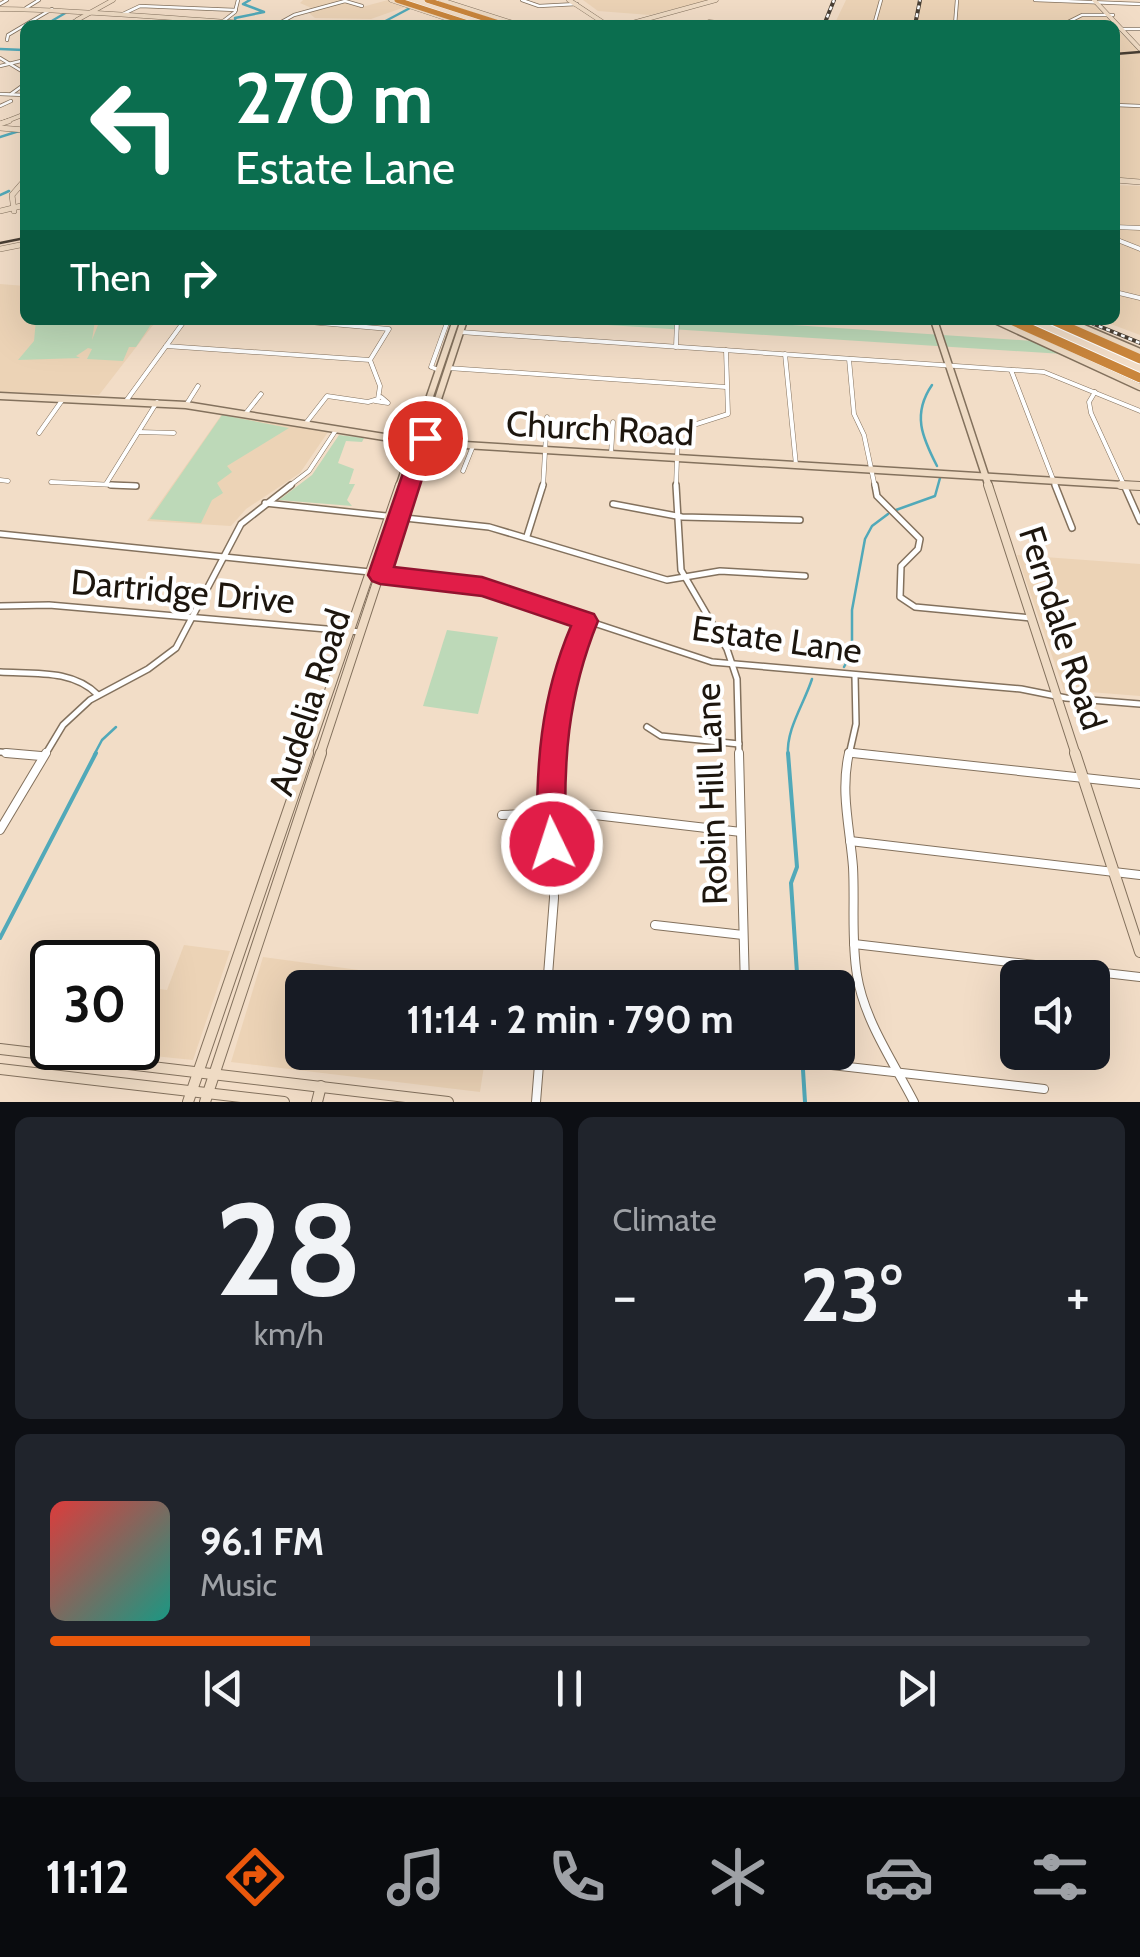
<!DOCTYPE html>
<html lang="en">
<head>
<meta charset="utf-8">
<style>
  body { margin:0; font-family:Cabin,sans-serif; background:#20242c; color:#f1f3f6; height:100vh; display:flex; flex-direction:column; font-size:38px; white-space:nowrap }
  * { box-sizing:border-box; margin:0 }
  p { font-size:32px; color:#9ea1a6 }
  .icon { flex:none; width:55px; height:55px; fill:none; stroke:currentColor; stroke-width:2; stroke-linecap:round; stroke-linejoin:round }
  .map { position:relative; height:1102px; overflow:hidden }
  .panel { display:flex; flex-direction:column; gap:15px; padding:15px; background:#0d0f14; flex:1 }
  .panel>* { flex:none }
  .hud { position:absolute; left:20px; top:20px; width:1100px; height:305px; border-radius:15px; box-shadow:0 10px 40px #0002; background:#0b6e4f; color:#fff; overflow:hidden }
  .tools { position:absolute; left:1000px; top:960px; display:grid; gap:20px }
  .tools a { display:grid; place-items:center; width:110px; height:110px; border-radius:15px; background:#171b24; box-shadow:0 10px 40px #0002; font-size:50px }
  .speed { position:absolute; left:30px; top:940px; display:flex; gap:20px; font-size:50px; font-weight:700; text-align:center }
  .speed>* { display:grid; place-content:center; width:130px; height:130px; border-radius:50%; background:#171b24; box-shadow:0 10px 40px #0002; line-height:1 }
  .speed .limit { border:5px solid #111; border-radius:15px; background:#fff; color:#111 }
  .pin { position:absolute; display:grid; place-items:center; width:85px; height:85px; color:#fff; margin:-42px; border:5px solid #fff; border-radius:50%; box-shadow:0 2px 10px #0007 }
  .me { position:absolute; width:110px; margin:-55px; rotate:356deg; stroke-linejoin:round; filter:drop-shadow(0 0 8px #0008) }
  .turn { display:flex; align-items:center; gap:35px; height:210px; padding:0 50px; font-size:45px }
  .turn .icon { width:130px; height:130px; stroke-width:2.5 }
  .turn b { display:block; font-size:70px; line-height:85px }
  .then { display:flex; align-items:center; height:95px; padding:0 50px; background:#0003; gap:20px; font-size:38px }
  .big { font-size:75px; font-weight:700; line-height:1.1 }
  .panel .card { flex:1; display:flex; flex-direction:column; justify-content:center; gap:15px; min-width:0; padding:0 35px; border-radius:15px; background:#20242c }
  .panel .dial { align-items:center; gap:0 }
  .dial b { font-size:130px; line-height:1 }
  .song { display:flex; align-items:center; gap:30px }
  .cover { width:120px; height:120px; border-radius:15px; background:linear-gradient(135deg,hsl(0 70% 55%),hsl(170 70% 35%)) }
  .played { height:10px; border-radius:5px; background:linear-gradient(90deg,#ea580c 25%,#363941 25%) }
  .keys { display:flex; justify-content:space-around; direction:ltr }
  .heat { display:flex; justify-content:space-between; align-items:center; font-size:55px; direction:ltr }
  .panel .tiles { flex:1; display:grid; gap:15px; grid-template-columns:1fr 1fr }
  .card:last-child { grid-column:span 2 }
  .trip { position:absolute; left:285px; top:970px; width:570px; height:100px; border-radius:15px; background:#171b24; box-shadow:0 10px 40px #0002; font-weight:700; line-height:100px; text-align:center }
  .menu { display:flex; height:160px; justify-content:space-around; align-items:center; background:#090b0e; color:#9ea1a6 }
  .menu .icon { width:70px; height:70px }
  .menu .active { color:#ea580c }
  .menu b { font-size:45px; color:#f1f3f6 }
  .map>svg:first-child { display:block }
</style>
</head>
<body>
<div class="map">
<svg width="1140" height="1102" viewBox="0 0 1140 1102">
  <rect width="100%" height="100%" fill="#f2ddc7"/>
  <g fill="#ecd3b6">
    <path d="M 303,0 L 338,0 L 362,7 L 388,0 L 405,7 L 371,19 L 315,18 L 309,13 L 316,10 L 300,3 Z"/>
    <path d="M 583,0 L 711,0 L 650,15 L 598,11 Z"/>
    <path d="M 846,0 L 1090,0 L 1113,25 L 834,25 Z"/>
    <path d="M 1115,27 L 1140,53 L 1140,180 L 1115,179 Z"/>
    <path d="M 1115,185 L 1140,186 L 1140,335 L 1100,320 L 1115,320 Z"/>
    <path d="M 0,284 L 25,286 L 25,320 L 157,320 L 99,395 L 0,392 Z"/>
    <path d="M 222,414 L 328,432 L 300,473 L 246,509 L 231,526 L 147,521 Z"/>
    <path d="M 1017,555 L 1140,564 L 1140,696 L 1064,690 Z"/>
    <path d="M 184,945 L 230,951 L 193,1060 L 95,1050 L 138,1048 L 138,986 L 167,990 Z"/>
    <path d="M 263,957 L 484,987 L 302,988 L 302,1052 L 486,1053 L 480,1092 L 231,1062 Z"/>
  </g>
  <g fill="#bdd9b8">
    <path d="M 36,320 L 95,320 L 92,340 L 100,320 L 154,320 L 136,347 L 129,347 L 123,361 L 87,359 L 92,349 L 88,348 L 76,356 L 80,358 L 18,360 L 34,341 Z"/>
    <path d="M 530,320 L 719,320 L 1033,341 L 1063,354 Z"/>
    <path d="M 222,415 L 289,428 L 227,466 L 232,472 L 217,483 L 223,493 L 212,500 L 201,523 L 150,519 Z"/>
    <path d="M 339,435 L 364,438 L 362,442 L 346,441 L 338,463 L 354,469 L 349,484 L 355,484 L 347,500 L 352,506 L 279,500 L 312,475 Z"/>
    <path d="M 447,630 L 498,637 L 478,714 L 423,706 Z"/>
  </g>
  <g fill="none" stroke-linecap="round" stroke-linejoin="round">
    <g stroke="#51a9b9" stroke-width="2.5">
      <path d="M 45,25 L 67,12"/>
      <path d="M 236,25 L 235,18 L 264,12 L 243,4 L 250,0"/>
      <path d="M 378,25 L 410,8"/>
      <path d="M 0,49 L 24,50"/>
      <path d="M 0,137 L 19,131"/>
      <path d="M 0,195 L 9,191"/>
      <path d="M 932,385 C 912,414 922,437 937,466"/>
      <path d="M 896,510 L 935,496 L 940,478"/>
      <path d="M 844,667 L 852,652 L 852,610 L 865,539 L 872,526 L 888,514"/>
      <path d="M 94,755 L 102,740 L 116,727"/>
      <path d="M 788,755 C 786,729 804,704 812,679"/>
    </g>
    <g stroke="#51a9b9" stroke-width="4">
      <path d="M 788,753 L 797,867 L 791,883 L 798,988"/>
      <path d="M 0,938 L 96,753"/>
      <path d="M 803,1070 L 805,1102"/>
    </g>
    <g stroke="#83715d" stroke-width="4">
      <g id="street-far3">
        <path d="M 522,0 L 539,6 L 577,4"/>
        <path d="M 1035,0 L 1140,4"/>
        <path d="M 345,1 L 362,6"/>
        <path d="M 0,4 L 7,0"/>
        <path d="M 26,8 L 39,0"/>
        <path d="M 123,14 L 140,6 L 236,10"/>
        <path d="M 222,22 L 235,12 L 238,0"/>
        <path d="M 66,25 L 77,20 L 93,25"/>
        <path d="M 276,25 L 294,15 L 345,1"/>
        <path d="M 874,25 L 881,0"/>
        <path d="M 955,25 L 957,0"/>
        <path d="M 1062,25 L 1082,15 L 1113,15"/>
        <path d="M 1121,29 L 1140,29"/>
        <path d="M 7,40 L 8,35 L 52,9"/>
        <path d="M 0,58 L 25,73"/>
        <path d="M 0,66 L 25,60"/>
        <path d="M 0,94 L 25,95"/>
        <path d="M 11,94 L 25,84"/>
        <path d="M 1115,105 L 1140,106"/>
        <path d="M 0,106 L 11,101"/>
      </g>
    </g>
    <g stroke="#83715d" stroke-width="5">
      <g id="street-far2">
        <path d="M 1115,227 L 1140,228"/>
        <path d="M 1115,239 L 1140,249"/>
        <path d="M 1115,292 L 1140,298"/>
        <path d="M 286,320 L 389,329 L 370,360 L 380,386 L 378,399 L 368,402 L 327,396 L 306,423"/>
        <path d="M 962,320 L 978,321"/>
        <path d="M 460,332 L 1044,372 L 1140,411"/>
        <path d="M 166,346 L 370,360"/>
        <path d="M 676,347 L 677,320"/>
        <path d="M 785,354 L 796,465"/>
        <path d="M 849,359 L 854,414 L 864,435 L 875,487"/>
        <path d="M 448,368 L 726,387"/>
        <path d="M 439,370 L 431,367 L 448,320"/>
        <path d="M 1011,370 L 1056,487"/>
        <path d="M 1095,392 L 1089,402 L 1091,413 L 1125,487"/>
        <path d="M 126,401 L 185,320"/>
        <path d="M 375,401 L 388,403 L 381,397"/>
        <path d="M 186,405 L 198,386"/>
        <path d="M 246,413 L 261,394"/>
        <path d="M 139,432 L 174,433"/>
        <path d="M 39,433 L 63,399"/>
        <path d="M 611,454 L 613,422"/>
        <path d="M 463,471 L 473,446"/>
        <path d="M 0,480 L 8,481"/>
        <path d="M 51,482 L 136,486"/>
        <path d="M 106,484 L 157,402"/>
        <path d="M 288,487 L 309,471 L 336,430"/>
        <path d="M 543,487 L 547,417"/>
        <path d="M 676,487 L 678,430 L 728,414 L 726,350"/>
      </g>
    </g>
    <g stroke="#83715d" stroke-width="8">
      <g id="street-far1">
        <path d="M 111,485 L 136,486"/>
        <path d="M 676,485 L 681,570 L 727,649 L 737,679 L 739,755"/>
        <path d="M 875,485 L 877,496 L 920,539 L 918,549 L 901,566 L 900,597 L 915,607 L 1031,618"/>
        <path d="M 1055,485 L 1072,528"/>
        <path d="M 1124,485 L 1140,521"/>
        <path d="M 265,503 L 489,527 L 667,580 L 720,571 L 805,576"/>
        <path d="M 613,504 L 682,517 L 800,520"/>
        <path d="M 0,534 L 370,572"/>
        <path d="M 527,536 L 543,485"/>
        <path d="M 381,575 L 482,586 L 712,662 L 1021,689 L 1066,698 L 1140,704"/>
        <path d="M 0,606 L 49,605 L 361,632"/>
        <path d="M 0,672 C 33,674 73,669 98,695"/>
        <path d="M 647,727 L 661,736 L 739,744"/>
        <path d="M 0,752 L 32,755"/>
        <path d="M 848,752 L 876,755"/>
        <path d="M 45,755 L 63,725 L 90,700 L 148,669 L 176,648 L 241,524 L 291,485"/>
        <path d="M 550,755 L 571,655 L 585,621"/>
        <path d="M 849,755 L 856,724 L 855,676"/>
      </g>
    </g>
    <g stroke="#83715d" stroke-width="10">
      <g id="street">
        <path d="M 6,753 L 41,756"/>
        <path d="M 739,753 L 745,988"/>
        <path d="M 849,753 C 840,792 850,828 853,867 C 855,904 851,939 857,975 C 864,1020 894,1063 914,1102"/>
        <path d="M 853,753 L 1140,784"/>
        <path d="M 502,815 L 569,812 L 741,832"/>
        <path d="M 0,830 L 46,753"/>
        <path d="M 850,841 L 1140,875"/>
        <path d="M 655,925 L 743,935"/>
        <path d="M 854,944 L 1140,977"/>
        <path d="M 547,988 L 554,898 L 551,753"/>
        <path d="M 716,1052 L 1044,1089"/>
        <path d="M 536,1102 L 540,1052"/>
      </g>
    </g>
    <g stroke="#83715d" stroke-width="5">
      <g id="secondary-far4">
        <path d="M 391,0 L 466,25"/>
        <path d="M 441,0 L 519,25"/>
        <path d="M 569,0 L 607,25"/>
        <path d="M 1094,0 L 1140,49"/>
        <path d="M 0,9 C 92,10 183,20 275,25"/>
        <path d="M 77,20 L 113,0"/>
        <path d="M 709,22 L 738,25"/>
        <path d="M 625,25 L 716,0"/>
        <path d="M 2,123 L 25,114"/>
      </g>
    </g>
    <g stroke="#83715d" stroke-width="6">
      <g id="secondary-far3">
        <path d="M 0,124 L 9,121"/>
        <path d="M 0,128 L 25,130"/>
        <path d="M 1115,180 L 1140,182"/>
        <path d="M 0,211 L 25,205"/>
        <path d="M 14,211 L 12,195 L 25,180"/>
        <path d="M 0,249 L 25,244"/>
      </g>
    </g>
    <g stroke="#83715d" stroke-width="9">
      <g id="secondary-far2">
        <path d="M 934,320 L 989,487"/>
        <path d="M 995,320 L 1140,387"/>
        <path d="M 1065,320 L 1140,352"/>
        <path d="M 0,396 L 186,405 L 415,442 L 1140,486"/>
        <path d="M 399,487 L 456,320"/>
        <path d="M 409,487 L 464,320"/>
      </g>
    </g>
    <g stroke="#83715d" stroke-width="10">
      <g id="secondary-far1">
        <path d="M 988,485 L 1076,755"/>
        <path d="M 1121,485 L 1140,486"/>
        <path d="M 307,755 L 400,485"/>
        <path d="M 320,755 L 409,485"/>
      </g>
    </g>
    <g stroke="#83715d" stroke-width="12">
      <g id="secondary">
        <path d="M 1075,753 L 1140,952"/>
        <path d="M 0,1049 L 448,1102"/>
        <path d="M 0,1069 L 284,1102"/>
        <path d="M 188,1102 L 308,753"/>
        <path d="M 205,1102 L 321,753"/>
        <path d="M 317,1102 L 321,1086"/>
      </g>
    </g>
    <g stroke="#fff" stroke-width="6">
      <g id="highway-far1">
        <path d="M 397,0 L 474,25"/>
        <path d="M 427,0 L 505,25"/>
      </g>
    </g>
    <g stroke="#fff" stroke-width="11">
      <g id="highway">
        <path d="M 1011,320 L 1140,378"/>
        <path d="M 1052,320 L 1140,359"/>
      </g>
    </g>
    <use href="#street-far3" stroke="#fff" stroke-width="2.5"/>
    <use href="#street-far2" stroke="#fff" stroke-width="4"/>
    <use href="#street-far1" stroke="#fff" stroke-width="5"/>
    <use href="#street" stroke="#fff" stroke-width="8"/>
    <use href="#secondary-far4" stroke="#efdbc4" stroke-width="4"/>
    <use href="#secondary-far3" stroke="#efdbc4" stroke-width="5"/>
    <use href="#secondary-far2" stroke="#efdbc4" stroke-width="6"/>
    <use href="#secondary-far1" stroke="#efdbc4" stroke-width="8"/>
    <use href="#secondary" stroke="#efdbc4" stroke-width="10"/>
    <use href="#highway-far1" stroke="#ca863c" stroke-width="5"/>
    <use href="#highway" stroke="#ca863c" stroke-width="9"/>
    <g stroke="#493f34" stroke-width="2.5">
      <path d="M 1115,54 L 1140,52"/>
      <path d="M 0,243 L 25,238"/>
    </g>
    <g stroke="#493f34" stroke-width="4">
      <g id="rail">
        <path d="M 824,25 L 834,0"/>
        <path d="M 915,25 L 920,0"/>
        <path d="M 1084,320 L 1140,343"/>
      </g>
    </g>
    <use href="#rail" stroke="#fff" stroke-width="2.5" stroke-dasharray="4" stroke-linecap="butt"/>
  </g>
  <path fill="#e11d48" stroke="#92132f" stroke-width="2.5" d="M 425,432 L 435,438 L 394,567 L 482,577 L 594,614 L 598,621 C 567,697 563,763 566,844 L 562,854 L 552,859 L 541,854 L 537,844 C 536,766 540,699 571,626 L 482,596 L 380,584 L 372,581 L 368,575 L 415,438 Z"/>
  <g text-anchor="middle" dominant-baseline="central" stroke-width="8" stroke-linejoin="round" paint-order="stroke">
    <g font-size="35" fill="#1d160e" stroke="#fff">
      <text transform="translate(600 428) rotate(3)">Church Road</text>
      <text transform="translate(183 591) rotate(5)">Dartridge Drive</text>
      <text transform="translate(1063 628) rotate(72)">Ferndale Road</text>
      <text transform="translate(777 639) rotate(8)">Estate Lane</text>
      <text transform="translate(309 702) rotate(-72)">Audelia Road</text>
      <text transform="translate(711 794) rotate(-92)">Robin Hill Lane</text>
    </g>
  </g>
</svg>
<div class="tools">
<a><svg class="icon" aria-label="sound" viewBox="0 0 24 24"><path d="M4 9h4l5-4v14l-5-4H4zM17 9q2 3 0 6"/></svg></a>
</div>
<div class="speed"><div class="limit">30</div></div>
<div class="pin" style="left:425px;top:438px;background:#d93025"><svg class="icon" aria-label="arrive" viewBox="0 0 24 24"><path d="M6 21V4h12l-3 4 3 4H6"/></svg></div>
<svg class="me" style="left:552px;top:844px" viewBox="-20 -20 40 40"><circle r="17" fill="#e11d48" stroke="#fff" stroke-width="3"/><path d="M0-11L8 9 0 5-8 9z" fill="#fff"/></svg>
<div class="trip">11:14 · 2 min · 790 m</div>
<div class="hud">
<div class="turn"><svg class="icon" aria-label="left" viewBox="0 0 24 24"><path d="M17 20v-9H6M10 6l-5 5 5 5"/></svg><div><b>270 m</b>Estate Lane</div></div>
<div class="then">Then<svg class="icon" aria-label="right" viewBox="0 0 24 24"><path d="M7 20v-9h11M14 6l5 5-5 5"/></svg></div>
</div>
</div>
<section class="panel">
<div class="tiles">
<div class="card dial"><b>28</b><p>km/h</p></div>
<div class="card"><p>Climate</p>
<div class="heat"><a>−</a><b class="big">23°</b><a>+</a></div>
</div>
<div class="card">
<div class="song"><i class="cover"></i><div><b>96.1 FM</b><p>Music</p></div></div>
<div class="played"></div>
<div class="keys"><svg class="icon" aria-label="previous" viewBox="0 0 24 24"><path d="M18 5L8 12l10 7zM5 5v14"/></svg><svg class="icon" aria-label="pause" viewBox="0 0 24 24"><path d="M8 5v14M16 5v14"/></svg><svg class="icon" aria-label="next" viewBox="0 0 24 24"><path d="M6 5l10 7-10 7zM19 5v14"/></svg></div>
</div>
</div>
</section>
<nav class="menu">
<b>11:12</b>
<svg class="icon active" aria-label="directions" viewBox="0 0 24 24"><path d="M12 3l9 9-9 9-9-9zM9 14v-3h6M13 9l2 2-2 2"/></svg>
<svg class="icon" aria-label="music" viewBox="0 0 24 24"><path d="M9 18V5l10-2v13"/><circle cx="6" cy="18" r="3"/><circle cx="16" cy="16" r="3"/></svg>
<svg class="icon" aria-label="phone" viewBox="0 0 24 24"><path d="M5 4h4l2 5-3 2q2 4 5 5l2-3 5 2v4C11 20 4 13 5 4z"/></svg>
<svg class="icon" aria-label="climate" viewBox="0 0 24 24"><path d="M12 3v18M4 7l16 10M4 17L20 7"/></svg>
<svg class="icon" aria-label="car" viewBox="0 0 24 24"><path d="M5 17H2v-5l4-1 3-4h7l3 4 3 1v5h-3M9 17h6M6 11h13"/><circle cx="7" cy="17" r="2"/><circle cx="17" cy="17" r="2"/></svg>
<svg class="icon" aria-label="filters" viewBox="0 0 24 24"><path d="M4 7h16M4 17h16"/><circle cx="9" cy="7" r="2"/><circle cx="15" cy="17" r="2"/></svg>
</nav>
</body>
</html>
